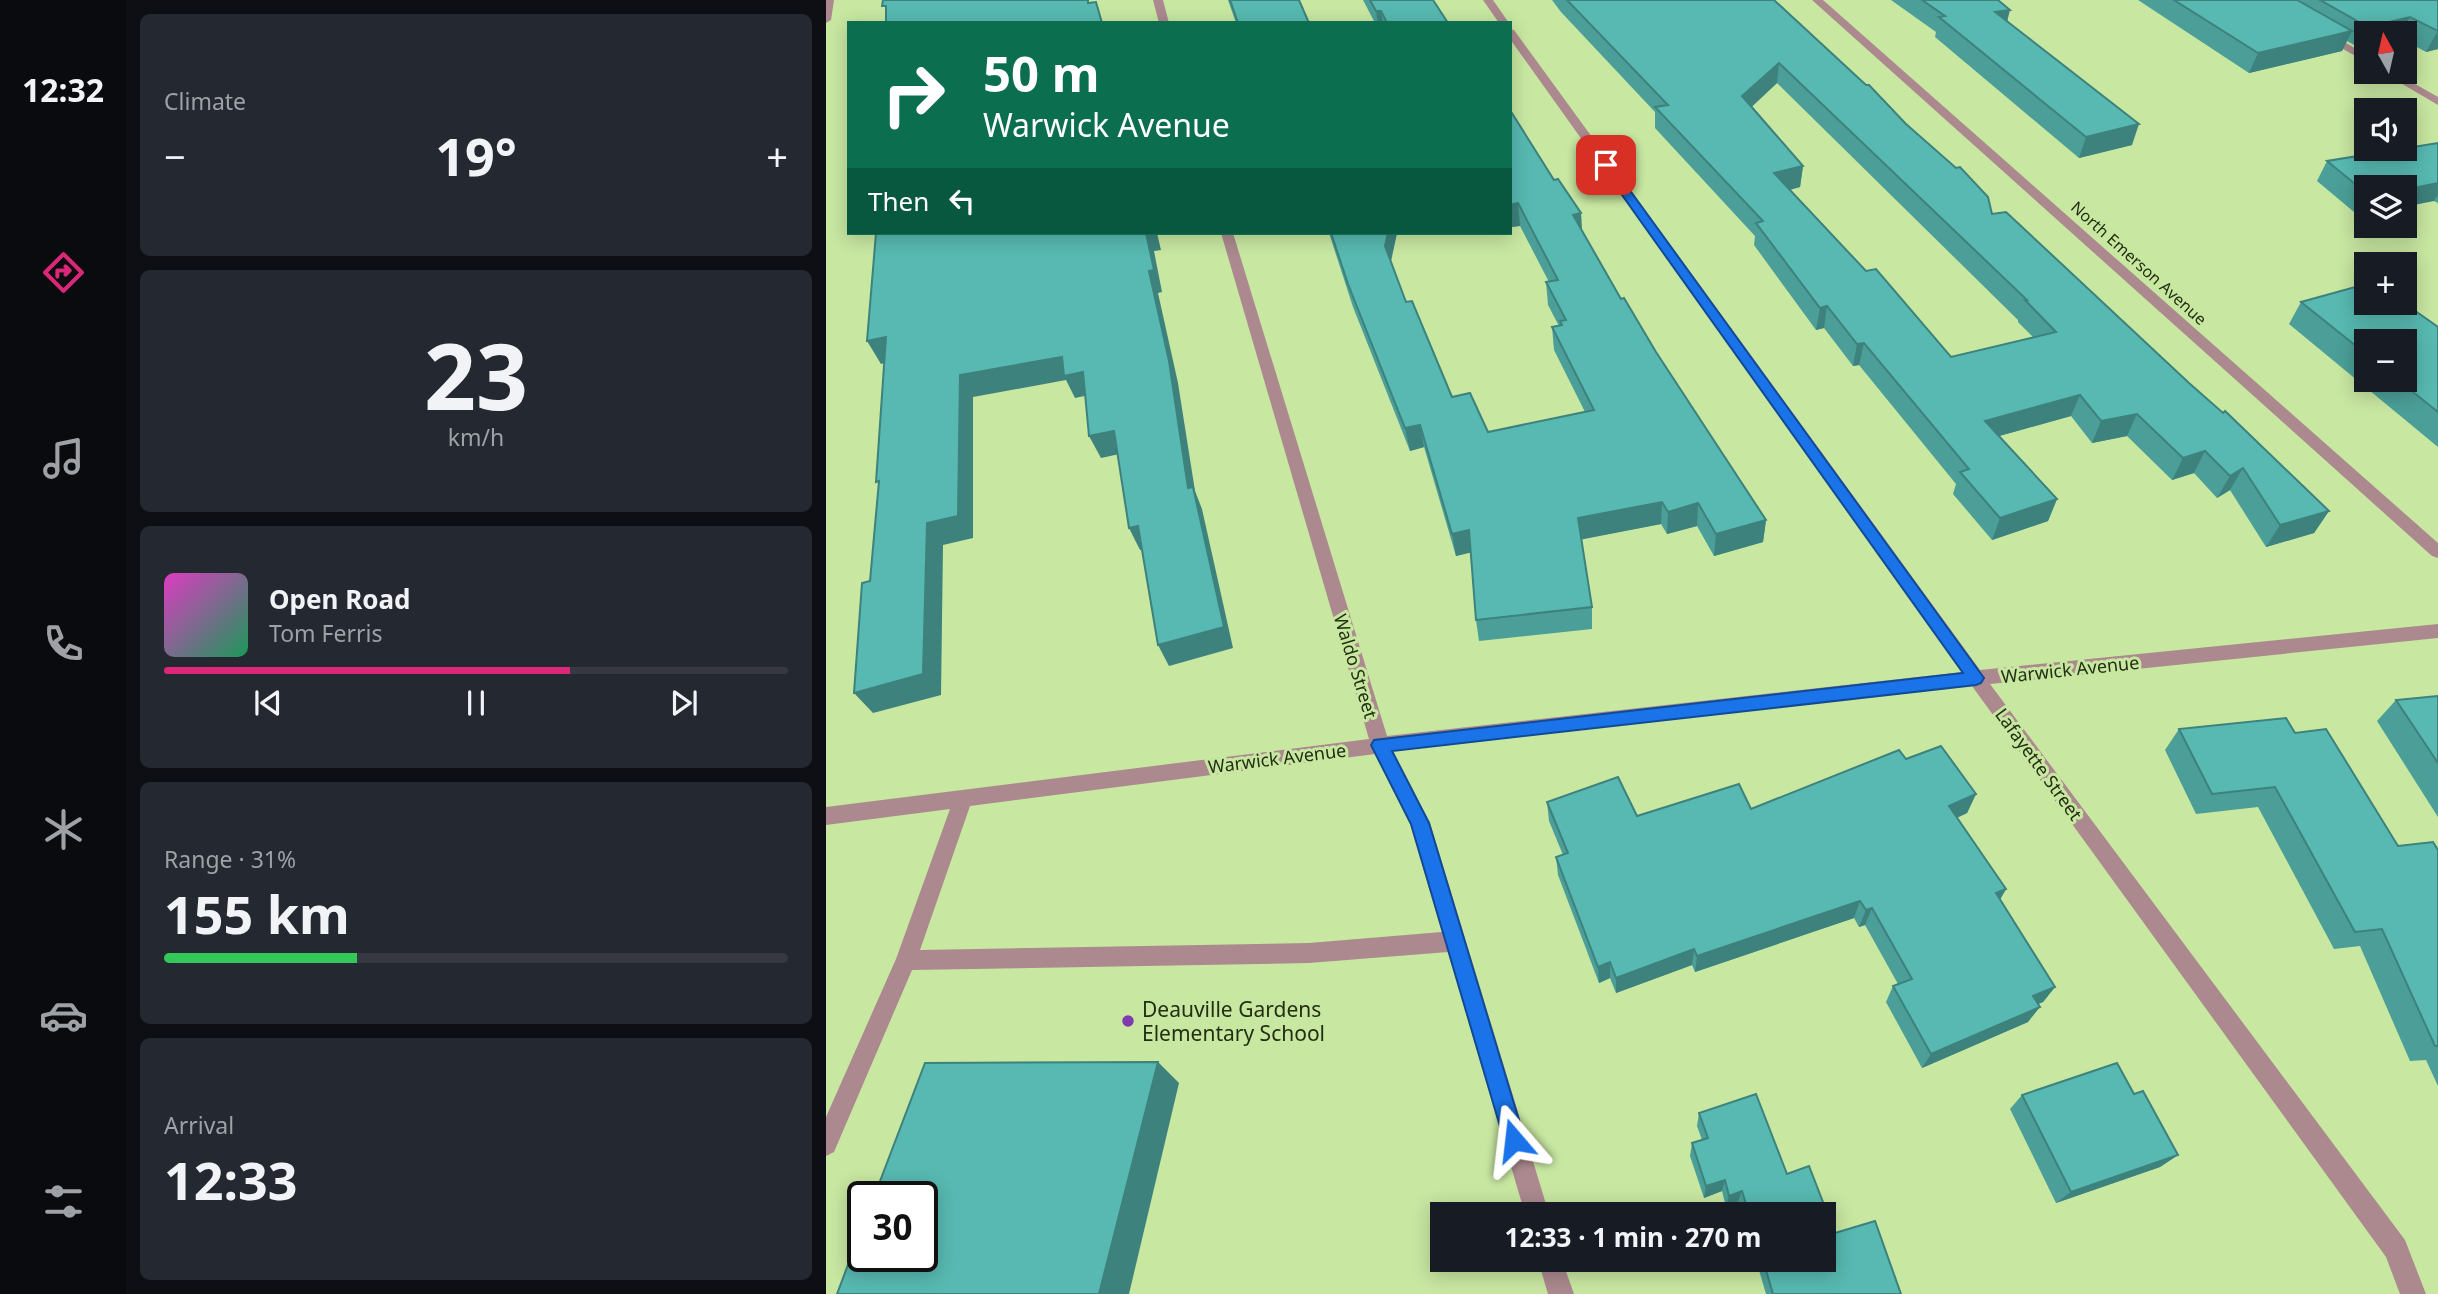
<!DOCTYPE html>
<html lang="en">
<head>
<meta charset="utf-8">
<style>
  body { margin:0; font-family:"Noto Sans",sans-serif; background:#242831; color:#f1f3f6; height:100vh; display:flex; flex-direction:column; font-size:26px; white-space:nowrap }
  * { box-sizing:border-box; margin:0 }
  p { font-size:23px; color:#9ea1a6 }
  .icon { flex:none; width:38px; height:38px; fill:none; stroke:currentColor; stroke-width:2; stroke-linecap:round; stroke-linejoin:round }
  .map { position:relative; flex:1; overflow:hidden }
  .drawer { display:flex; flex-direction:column; gap:14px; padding:14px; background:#0d0f14; width:700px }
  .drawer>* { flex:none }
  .top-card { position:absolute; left:21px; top:21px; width:665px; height:214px; border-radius:0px; box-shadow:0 4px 18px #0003; background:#0b6e4f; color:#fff; overflow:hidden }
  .needle { width:46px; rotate:352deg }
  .controls { position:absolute; left:1528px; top:21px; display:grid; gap:14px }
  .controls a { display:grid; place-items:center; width:63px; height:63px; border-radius:0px; background:#171b24; box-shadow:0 4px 18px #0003; font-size:35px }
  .speed { position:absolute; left:21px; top:1181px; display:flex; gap:14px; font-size:35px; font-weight:700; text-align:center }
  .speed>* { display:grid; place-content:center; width:91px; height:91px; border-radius:50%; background:#171b24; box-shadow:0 4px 18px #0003; line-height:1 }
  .speed .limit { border:4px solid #111; border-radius:10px; background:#fff; color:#111 }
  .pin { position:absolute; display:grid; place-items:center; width:60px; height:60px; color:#fff; margin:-30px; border-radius:14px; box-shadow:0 4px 10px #0006 }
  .me { position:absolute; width:77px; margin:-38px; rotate:343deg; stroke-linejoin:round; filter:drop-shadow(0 0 5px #0008) }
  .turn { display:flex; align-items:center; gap:24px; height:147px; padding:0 21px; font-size:32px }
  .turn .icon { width:91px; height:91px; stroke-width:2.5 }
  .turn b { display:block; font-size:49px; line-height:60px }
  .then { display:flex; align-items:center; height:66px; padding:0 21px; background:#0003; gap:14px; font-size:26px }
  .big { font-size:52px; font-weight:700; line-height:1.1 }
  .drawer .widget { flex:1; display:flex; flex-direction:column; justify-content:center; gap:10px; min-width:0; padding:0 24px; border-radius:10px; background:#242831 }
  .drawer .dial { align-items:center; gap:0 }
  .dial b { font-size:91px; line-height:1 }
  .song { display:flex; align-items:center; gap:21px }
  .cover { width:84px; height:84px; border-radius:10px; background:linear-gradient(135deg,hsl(310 70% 55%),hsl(150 70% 35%)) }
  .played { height:7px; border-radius:4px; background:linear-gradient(90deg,#db2777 65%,#363941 65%) }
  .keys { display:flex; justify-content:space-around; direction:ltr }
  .heat { display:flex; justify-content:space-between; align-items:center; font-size:38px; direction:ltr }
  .charge { height:10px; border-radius:5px; background:linear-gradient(90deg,#34c759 31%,#363941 0) }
  .trip { position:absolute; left:604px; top:1202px; width:406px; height:70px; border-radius:0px; background:#171b24; box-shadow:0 4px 18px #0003; font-weight:700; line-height:70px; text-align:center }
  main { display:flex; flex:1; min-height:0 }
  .menu { display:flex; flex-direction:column; width:126px; justify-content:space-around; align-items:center; background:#090b0e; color:#9ea1a6 }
  .menu .icon { width:49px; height:49px }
  .menu .active { color:#db2777 }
  .menu b { font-size:32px; color:#f1f3f6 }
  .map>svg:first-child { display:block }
</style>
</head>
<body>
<main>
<nav class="menu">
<b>12:32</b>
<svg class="icon active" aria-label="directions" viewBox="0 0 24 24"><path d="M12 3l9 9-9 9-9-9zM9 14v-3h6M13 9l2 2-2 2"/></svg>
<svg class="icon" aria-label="music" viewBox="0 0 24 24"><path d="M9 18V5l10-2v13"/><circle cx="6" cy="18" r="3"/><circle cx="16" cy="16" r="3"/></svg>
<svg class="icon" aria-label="phone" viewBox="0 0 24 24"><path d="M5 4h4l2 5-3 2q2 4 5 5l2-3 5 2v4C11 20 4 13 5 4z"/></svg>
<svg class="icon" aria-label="climate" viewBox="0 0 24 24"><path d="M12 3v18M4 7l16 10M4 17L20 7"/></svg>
<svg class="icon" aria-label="car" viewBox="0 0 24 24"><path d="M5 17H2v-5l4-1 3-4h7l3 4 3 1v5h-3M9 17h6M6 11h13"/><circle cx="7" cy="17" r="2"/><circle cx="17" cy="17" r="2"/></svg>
<svg class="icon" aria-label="filters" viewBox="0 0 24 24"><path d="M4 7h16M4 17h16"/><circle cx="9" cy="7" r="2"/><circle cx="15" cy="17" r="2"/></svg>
</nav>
<section class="drawer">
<div class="widget"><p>Climate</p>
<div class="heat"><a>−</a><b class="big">19°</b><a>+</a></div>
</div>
<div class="widget dial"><b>23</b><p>km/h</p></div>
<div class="widget">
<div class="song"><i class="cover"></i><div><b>Open Road</b><p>Tom Ferris</p></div></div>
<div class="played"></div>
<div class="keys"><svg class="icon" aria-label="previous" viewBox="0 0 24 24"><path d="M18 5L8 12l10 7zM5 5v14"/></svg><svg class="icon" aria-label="pause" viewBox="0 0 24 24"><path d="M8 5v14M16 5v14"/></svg><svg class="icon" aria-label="next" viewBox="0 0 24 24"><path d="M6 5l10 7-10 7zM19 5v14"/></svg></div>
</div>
<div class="widget"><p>Range · 31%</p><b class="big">155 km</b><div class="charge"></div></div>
<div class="widget"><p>Arrival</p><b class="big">12:33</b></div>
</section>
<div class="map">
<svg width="1612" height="1294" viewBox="0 0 1612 1294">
  <rect width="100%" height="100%" fill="#c8e7a1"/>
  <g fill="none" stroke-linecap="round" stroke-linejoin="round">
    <g fill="#ab898e" fill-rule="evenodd">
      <path d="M 0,0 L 8,0 L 5,20 L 0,23 Z"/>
      <path d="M 327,0 L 337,0 L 343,23 L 333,23 Z"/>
      <path d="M 657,0 L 667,0 L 683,23 L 673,23 Z"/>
      <path d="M 986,0 L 997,0 L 1612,543 L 1612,558 L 1606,556 Z"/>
      <path d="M 684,29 L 688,30 L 1154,670 L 1612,624 L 1612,638 L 1164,684 L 1579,1240 L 1600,1294 L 1574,1294 L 1560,1257 L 1146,686 L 567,751 L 604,823 L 723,1214 L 699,1214 L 622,952 L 483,963 L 86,970 L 8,1152 L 0,1156 L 0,1117 L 70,959 L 124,809 L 0,825 L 0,807 L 543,739 L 395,233 L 407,233 L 561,736 L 1136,672 L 684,39 ZM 549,754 L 584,824 L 616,932 L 483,943 L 94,950 L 144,806 Z"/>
      <path d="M 1494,32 L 1502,32 L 1540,55 L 1540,62 L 1494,36 Z"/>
      <path d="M 1556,72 L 1568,72 L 1612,97 L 1612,105 Z"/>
      <path d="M 712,1260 L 736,1260 L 748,1294 L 722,1294 Z"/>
    </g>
  </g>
  <g fill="#4b9f98" fill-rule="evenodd">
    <path d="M 402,0 L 473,0 L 483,23 L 410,23 Z"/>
    <path d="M 537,0 L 607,0 L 622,23 L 549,23 Z"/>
    <path d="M 726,0 L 948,0 L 1166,214 L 1503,511 L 1488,533 L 1440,547 L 1404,490 L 1391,498 L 1368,473 L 1346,480 L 1301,436 L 1266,443 L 1245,416 L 1173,436 L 1231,499 L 1222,521 L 1166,540 L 1127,494 L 1130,484 L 1033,365 L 1027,366 L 998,328 L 990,330 L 928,245 L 929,236 L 829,128 L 829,112 L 735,12 ZM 951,83 L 1192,320 L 1192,322 L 1207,337 L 1125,357 L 1040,271 L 964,190 L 974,187 L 977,166 L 926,106 Z"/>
    <path d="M 1065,0 L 1172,0 L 1182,21 L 1306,145 L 1253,158 L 1109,37 L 1110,32 Z"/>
    <path d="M 1312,0 L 1612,0 L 1612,49 L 1600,52 L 1578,40 L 1578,33 L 1540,33 L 1532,47 L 1521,41 L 1516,51 L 1423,73 Z"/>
    <path d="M 684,110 L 728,180 L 755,213 L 756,231 L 795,299 L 940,520 L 937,542 L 888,556 L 871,526 L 841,534 L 835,524 L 755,539 L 766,607 L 766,629 L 653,641 L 650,620 L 645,552 L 630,556 L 598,447 L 584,451 L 527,307 L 503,233 L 571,233 L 565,262 L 580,302 L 626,397 L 662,432 L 759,412 L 728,350 L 726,327 L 733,326 L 722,305 L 720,282 L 723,282 L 694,226 L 685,227 L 684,226 Z"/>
    <path d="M 1612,143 L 1612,203 L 1608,201 L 1540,187 L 1540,215 L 1534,217 L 1491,181 L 1501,161 Z"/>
    <path d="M 1475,302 L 1612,327 L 1612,447 L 1463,324 ZM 1540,341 L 1578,380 L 1540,380 Z"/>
    <path d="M 1612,696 L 1612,817 L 1551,721 L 1570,700 Z"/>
    <path d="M 1353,729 L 1469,733 L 1572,846 L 1612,850 L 1612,1086 L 1600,1060 L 1584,1061 L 1534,946 L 1508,949 L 1432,807 L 1370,814 L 1339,750 Z"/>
    <path d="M 1080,759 L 1150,794 L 1141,813 L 1131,818 L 1180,889 L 1174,900 L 1229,987 L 1217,1002 L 1212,1004 L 1202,1022 L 1096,1068 L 1060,1002 L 1067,986 L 1072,984 L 1039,925 L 1033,927 L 1028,918 L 869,972 L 866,965 L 790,993 L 784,978 L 773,983 L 732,875 L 730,857 L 737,855 L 723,821 L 721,802 L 811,816 L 925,809 Z"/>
    <path d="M 930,1094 L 961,1174 L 983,1166 L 1009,1233 L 1049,1221 L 1075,1294 L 940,1294 L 930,1260 L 998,1260 L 998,1214 L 916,1214 L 912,1202 L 900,1207 L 896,1191 L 878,1198 L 864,1156 L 866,1143 L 876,1140 L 871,1126 L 873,1113 Z"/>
    <path d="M 1308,1094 L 1352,1155 L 1334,1167 L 1230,1203 L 1184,1109 L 1196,1095 Z"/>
  </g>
  <g fill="#3d827c">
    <path d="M 1184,10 L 1179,30 L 1169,12 Z"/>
    <path d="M 550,11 L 555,11 L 557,23 L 552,23 Z"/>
    <path d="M 1584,17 L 1575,33 L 1540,33 L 1540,45 L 1532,47 L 1542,27 Z"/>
    <path d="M 1526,31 L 1516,51 L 1423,73 L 1432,53 Z"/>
    <path d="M 1612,31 L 1612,49 L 1600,52 L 1611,32 Z"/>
    <path d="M 953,63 L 951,83 L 915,117 L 916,96 Z"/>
    <path d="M 1313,124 L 1306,145 L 1253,158 L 1260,137 Z"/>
    <path d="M 977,166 L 974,187 L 946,194 L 948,173 Z"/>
    <path d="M 1612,183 L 1612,195 L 1608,201 L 1578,207 L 1578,190 Z"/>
    <path d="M 692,203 L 694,226 L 685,227 L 684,205 Z"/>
    <path d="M 1540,206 L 1540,215 L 1534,217 Z"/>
    <path d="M 755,213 L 756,236 L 747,215 Z"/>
    <path d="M 320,233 L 331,233 L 335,250 L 328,251 L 336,292 L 332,293 L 352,383 L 369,491 L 376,509 L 407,648 L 343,666 L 332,645 L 362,488 L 323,271 Z"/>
    <path d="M 562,233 L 571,233 L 563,268 L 559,246 Z"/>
    <path d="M 1001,306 L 998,328 L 990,330 L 994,308 Z"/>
    <path d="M 60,337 L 74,360 L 55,364 L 41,341 Z"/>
    <path d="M 1038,343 L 1033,365 L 1027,366 L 1031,344 Z"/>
    <path d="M 236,357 L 257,372 L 268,394 L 249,398 L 240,380 L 147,397 L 147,538 L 117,545 L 115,695 L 47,713 L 28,693 L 101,523 L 134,375 Z"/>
    <path d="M 1254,395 L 1245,416 L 1152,442 L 1159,421 Z"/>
    <path d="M 1311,414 L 1301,436 L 1266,443 L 1275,421 Z"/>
    <path d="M 594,425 L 598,447 L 584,451 L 579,428 Z"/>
    <path d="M 288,431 L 298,453 L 275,458 L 263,436 Z"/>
    <path d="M 1379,451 L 1368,473 L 1346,480 L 1357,458 Z"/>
    <path d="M 1417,468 L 1404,490 L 1391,498 L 1404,476 Z"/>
    <path d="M 1231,499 L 1222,521 L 1166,540 L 1174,518 Z"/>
    <path d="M 836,502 L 835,524 L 753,540 L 752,518 Z"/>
    <path d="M 872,503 L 871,526 L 841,534 L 842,512 Z"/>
    <path d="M 1503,511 L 1488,533 L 1440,547 L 1454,525 Z"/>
    <path d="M 940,520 L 937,542 L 888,556 L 890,534 Z"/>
    <path d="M 312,526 L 323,548 L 314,550 L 303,528 Z"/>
    <path d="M 643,530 L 647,552 L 630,556 L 626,534 Z"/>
    <path d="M 1150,794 L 1141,813 L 1114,825 L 1123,806 Z"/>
    <path d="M 1180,889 L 1170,906 L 1170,893 Z"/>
    <path d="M 1034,901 L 1028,918 L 869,972 L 871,956 Z"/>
    <path d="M 1046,908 L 1039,925 L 1033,927 L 1040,910 Z"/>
    <path d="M 868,949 L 866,965 L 790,993 L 790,978 Z"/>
    <path d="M 784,962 L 784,978 L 773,983 L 772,967 Z"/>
    <path d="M 1229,987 L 1217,1002 L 1195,1011 L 1207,996 Z"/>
    <path d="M 1214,1007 L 1202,1022 L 1096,1068 L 1105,1054 Z"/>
    <path d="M 332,1062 L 353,1083 L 303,1294 L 273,1294 Z"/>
    <path d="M 1352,1155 L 1334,1167 L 1230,1203 L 1245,1192 Z"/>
    <path d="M 899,1180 L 896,1191 L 878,1198 L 880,1186 Z"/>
    <path d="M 916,1191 L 912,1202 L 900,1207 L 903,1196 Z"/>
  </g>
  <g fill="#57b9b1" stroke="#3d827c" stroke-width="2" fill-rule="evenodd">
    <path d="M 57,0 L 262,0 L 262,3 L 270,2 L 276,23 L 60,23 L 60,6 L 56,6 Z"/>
    <path d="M 404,0 L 473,0 L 483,23 L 412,23 Z"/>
    <path d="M 544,0 L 607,0 L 622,23 L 561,23 L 555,11 L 550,11 Z"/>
    <path d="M 741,0 L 948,0 L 1040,85 L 1043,85 L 1080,124 L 1130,168 L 1134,167 L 1162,197 L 1166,214 L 1180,212 L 1363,383 L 1397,413 L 1399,411 L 1503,511 L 1454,525 L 1417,468 L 1404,476 L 1379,451 L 1357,458 L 1311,414 L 1275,421 L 1254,395 L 1159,421 L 1231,499 L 1174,518 L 1134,472 L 1143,469 L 1038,343 L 1031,344 L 1001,306 L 994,308 L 930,223 L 937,221 L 829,107 L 842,105 ZM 953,63 L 1201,300 L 1199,300 L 1230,332 L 1125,357 L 1050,269 L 1040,271 L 948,173 L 977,166 L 916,96 Z"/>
    <path d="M 1096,0 L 1172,0 L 1184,10 L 1169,12 L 1313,124 L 1260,137 L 1113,17 L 1119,16 Z"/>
    <path d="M 1348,0 L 1471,0 L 1526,31 L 1432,53 Z"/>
    <path d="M 1494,0 L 1612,0 L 1612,31 L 1584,17 L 1542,27 Z"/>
    <path d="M 684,110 L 728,180 L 732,179 L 755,213 L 747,215 L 795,299 L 798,298 L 830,352 L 940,520 L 890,534 L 872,503 L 842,512 L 836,502 L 752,518 L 766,607 L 650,620 L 643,530 L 626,534 L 594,425 L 579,428 L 522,284 L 505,233 L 562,233 L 559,246 L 580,302 L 586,301 L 626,397 L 644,393 L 662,432 L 768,410 L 726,327 L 736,325 L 734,321 L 740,320 L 720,282 L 732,280 L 692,203 L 684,205 Z"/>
    <path d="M 1612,143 L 1612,183 L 1578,190 L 1578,187 L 1540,187 L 1540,193 L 1501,161 Z"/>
    <path d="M 50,233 L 320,233 L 328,270 L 323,271 L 343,361 L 362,488 L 367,487 L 398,627 L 332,645 L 312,526 L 303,528 L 288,431 L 263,436 L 257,372 L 238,376 L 236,357 L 134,375 L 132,516 L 101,523 L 97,674 L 28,693 L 36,583 L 44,581 L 53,481 L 50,482 L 60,337 L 41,341 Z"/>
    <path d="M 1540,284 L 1540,303 L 1578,303 L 1612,327 L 1612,412 L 1572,380 L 1578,380 L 1578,341 L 1540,341 L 1540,354 L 1475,302 Z"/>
    <path d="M 1612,696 L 1612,763 L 1570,700 Z"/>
    <path d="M 1460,718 L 1469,733 L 1500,729 L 1572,846 L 1607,842 L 1612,850 L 1612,1046 L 1609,1046 L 1556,929 L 1529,932 L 1449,787 L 1386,794 L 1353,729 Z"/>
    <path d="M 1115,746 L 1150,794 L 1123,806 L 1180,889 L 1170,893 L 1229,987 L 1207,996 L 1214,1007 L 1105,1054 L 1067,986 L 1086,979 L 1046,908 L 1040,910 L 1034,901 L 871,956 L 868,949 L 790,978 L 784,962 L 772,967 L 730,857 L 742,853 L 721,802 L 792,777 L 811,816 L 913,784 L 925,809 L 1073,750 L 1080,759 Z"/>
    <path d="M 332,1062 L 273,1294 L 11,1294 L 37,1225 L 37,1256 L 96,1256 L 96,1197 L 48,1197 L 99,1063 Z"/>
    <path d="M 1291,1063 L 1308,1094 L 1317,1091 L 1352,1155 L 1245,1192 L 1196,1095 Z"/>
    <path d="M 930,1094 L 961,1174 L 983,1166 L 1009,1233 L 1049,1221 L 1075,1294 L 947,1294 L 937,1260 L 998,1260 L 998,1214 L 923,1214 L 916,1191 L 903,1196 L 899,1180 L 880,1186 L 866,1143 L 882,1138 L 873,1113 Z"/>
  </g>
  <path fill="#1a73e8" stroke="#114b97" stroke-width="2" d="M 776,163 L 784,163 L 1158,678 L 1155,683 L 1150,685 L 566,751 L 603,823 L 699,1140 L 696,1147 L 688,1150 L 681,1147 L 678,1140 L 585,824 L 545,745 L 548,740 L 1137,673 L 776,167 Z"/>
  <circle fill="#7e3aae" stroke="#c8e7a1" stroke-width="2.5" cx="302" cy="1021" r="7"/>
  <g text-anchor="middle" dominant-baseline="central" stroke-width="6" stroke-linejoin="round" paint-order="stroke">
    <g font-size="16" fill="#232f13" stroke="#c8e7a1">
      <text transform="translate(1313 263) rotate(42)">North Emerson Avenue</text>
    </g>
    <g font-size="18" fill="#232f13" stroke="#c8e7a1">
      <text transform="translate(530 666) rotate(73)">Waldo Street</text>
      <text transform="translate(1244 669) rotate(-6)">Warwick Avenue</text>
      <text transform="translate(451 758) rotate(-7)">Warwick Avenue</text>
      <text transform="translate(1213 764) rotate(54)">Lafayette Street</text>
    </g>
    <g font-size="21" fill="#232f13" stroke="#c8e7a1" text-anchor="start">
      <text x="316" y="1009">Deauville Gardens<tspan x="316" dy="24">Elementary School</tspan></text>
    </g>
  </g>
</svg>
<div class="controls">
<a><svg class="needle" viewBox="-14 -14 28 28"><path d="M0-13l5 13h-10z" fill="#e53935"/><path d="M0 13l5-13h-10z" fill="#9ea1a6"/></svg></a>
<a><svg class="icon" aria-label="sound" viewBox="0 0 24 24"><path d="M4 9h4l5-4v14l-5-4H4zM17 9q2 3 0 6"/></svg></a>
<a><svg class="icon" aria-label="layers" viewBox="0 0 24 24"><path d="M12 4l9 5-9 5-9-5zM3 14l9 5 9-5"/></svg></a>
<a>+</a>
<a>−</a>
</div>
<div class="speed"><div class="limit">30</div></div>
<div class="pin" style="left:780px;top:165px;background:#d93025"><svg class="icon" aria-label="arrive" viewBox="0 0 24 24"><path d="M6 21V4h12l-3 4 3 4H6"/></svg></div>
<svg class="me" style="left:688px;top:1140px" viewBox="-20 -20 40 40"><path d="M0-17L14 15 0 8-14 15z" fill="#1a73e8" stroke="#fff" stroke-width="4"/></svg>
<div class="trip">12:33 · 1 min · 270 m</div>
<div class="top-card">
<div class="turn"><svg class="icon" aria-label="right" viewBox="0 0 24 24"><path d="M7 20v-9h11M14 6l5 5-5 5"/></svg><div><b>50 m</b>Warwick Avenue</div></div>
<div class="then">Then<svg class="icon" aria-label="left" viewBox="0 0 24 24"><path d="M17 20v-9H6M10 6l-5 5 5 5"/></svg></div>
</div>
</div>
</main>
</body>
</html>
